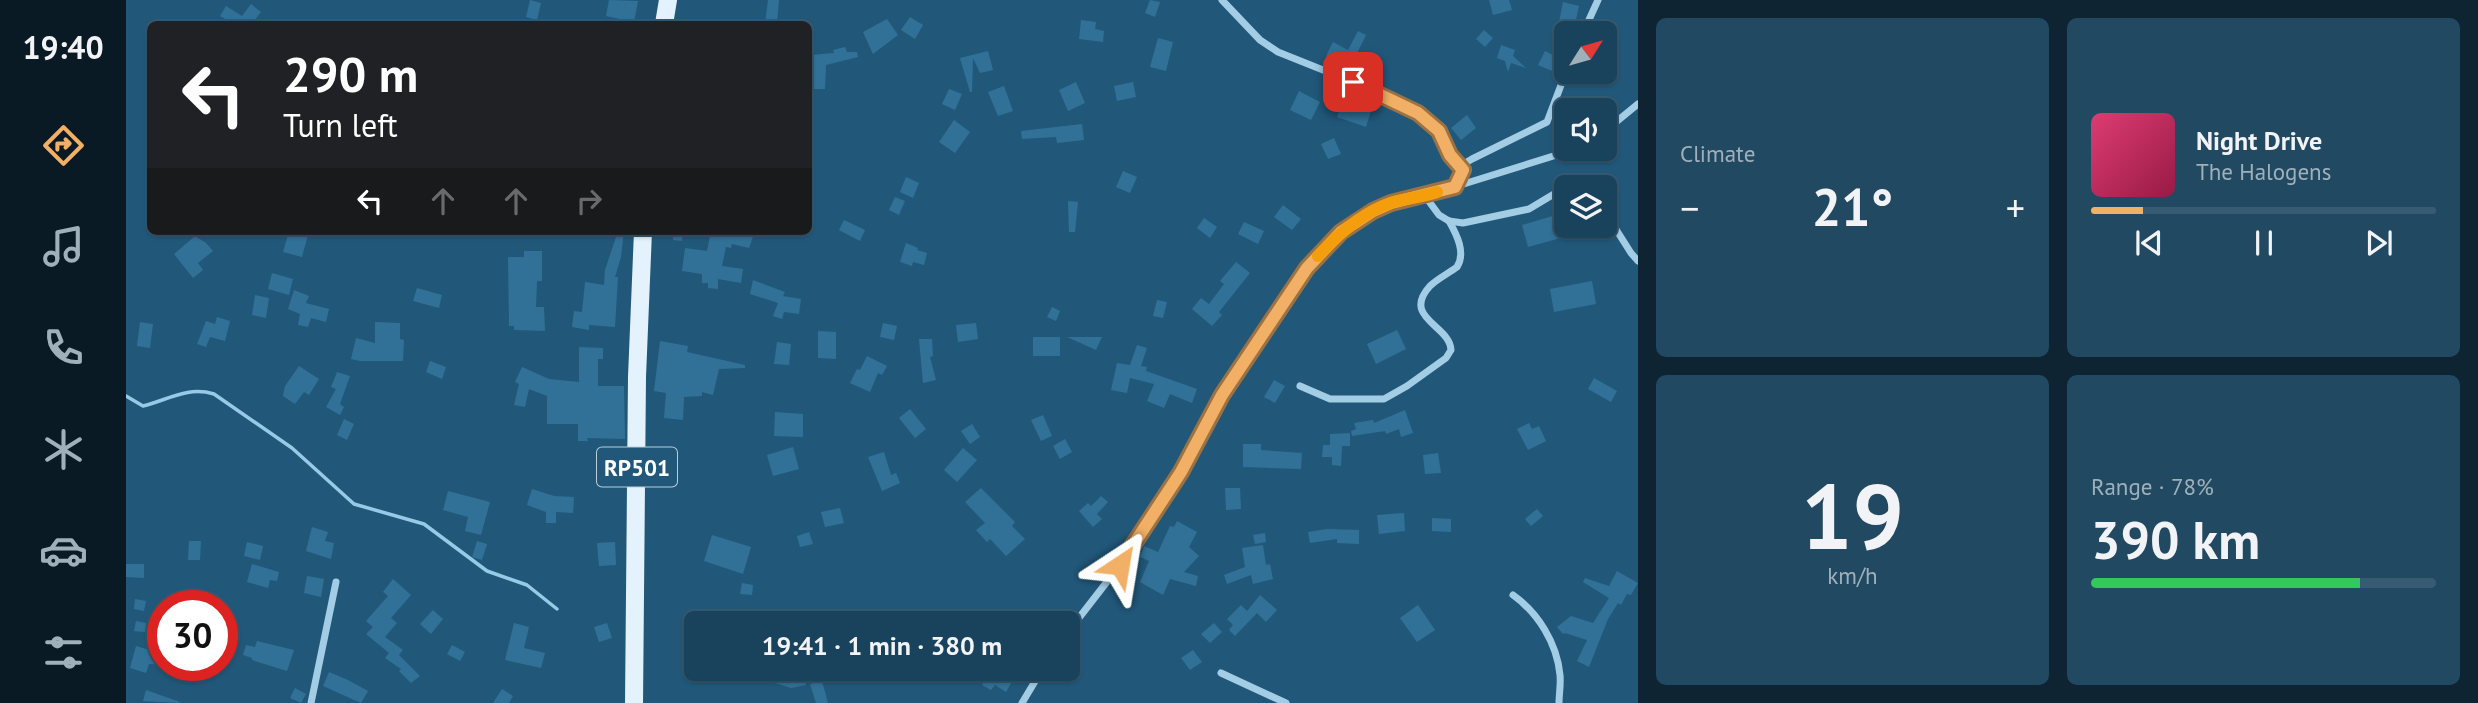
<!DOCTYPE html>
<html lang="en">
<head>
<meta charset="utf-8">
<style>
  body { margin:0; font-family:"PT Sans",sans-serif; background:#224962; color:#f1f3f6; height:100vh; display:flex; flex-direction:column; font-size:26px; white-space:nowrap }
  * { box-sizing:border-box; margin:0 }
  p { font-size:23px; color:#9fb0bb }
  .icon { flex:none; width:38px; height:38px; fill:none; stroke:currentColor; stroke-width:2; stroke-linecap:round; stroke-linejoin:round }
  .map { position:relative; flex:1; overflow:hidden }
  .sheet { display:flex; flex-direction:column; gap:18px; padding:18px; background:#0e2433; width:840px }
  .sheet>* { flex:none }
  .banner { position:absolute; left:21px; top:21px; width:665px; height:214px; border-radius:10px; box-shadow:0 2px 5px #0004,0 0 0 2px #375b72; background:#202124; color:#fff; overflow:hidden }
  .needle { width:46px; rotate:53deg }
  .fabs { position:absolute; left:1428px; top:21px; display:grid; gap:14px }
  .fabs a { display:grid; place-items:center; width:63px; height:63px; border-radius:10px; background:#19425c; box-shadow:0 2px 5px #0004,0 0 0 2px #375b72; font-size:35px }
  .speed { position:absolute; left:21px; top:590px; display:flex; gap:14px; font-size:35px; font-weight:700; text-align:center }
  .speed>* { display:grid; place-content:center; width:91px; height:91px; border-radius:50%; background:#19425c; box-shadow:0 2px 5px #0004,0 0 0 2px #375b72; line-height:1 }
  .speed .limit { border:10px solid #d22; background:#fff; color:#111 }
  .pin { position:absolute; display:grid; place-items:center; width:60px; height:60px; color:#fff; margin:-30px; border-radius:14px; box-shadow:0 4px 10px #0006 }
  .me { position:absolute; width:77px; margin:-38px; rotate:33deg; stroke-linejoin:round; filter:drop-shadow(0 0 5px #0008) }
  .turn { display:flex; align-items:center; gap:24px; height:147px; padding:0 21px; font-size:32px }
  .turn .icon { width:91px; height:91px; stroke-width:2.5 }
  .turn b { display:block; font-size:49px; line-height:60px }
  .lanes { display:flex; align-items:center; height:66px; padding:0 21px; background:#0003; justify-content:center; gap:35px; direction:ltr }
  .lanes .off { opacity:.35 }
  .big { font-size:52px; font-weight:600; line-height:1.1 }
  .sheet .card { flex:1; display:flex; flex-direction:column; justify-content:center; gap:10px; min-width:0; padding:0 24px; border-radius:10px; background:#224962 }
  .sheet .dial { align-items:center; gap:0 }
  .dial b { font-size:91px; line-height:1 }
  .song { display:flex; align-items:center; gap:21px }
  .cover { width:84px; height:84px; border-radius:10px; background:linear-gradient(135deg,hsl(340 70% 55%),hsl(340 70% 35%)) }
  .played { height:7px; border-radius:4px; background:linear-gradient(90deg,#f1b065 15%,#375b72 15%) }
  .keys { display:flex; justify-content:space-around; direction:ltr }
  .heat { display:flex; justify-content:space-between; align-items:center; font-size:38px; direction:ltr }
  .charge { height:10px; border-radius:5px; background:linear-gradient(90deg,#34c759 78%,#375b72 0) }
  .sheet .tiles { flex:1; display:grid; gap:18px; grid-template-columns:repeat(2,1fr) }
  .trip { position:absolute; left:558px; top:611px; width:396px; height:70px; border-radius:10px; background:#19425c; box-shadow:0 2px 5px #0004,0 0 0 2px #375b72; font-weight:600; line-height:70px; text-align:center }
  main { display:flex; flex:1; min-height:0 }
  .tabs { display:flex; flex-direction:column; width:126px; justify-content:space-around; align-items:center; background:#0a1a25; color:#9fb0bb }
  .tabs .icon { width:49px; height:49px }
  .tabs .active { color:#f1b065 }
  .tabs b { font-size:32px; color:#f1f3f6 }
  .map>svg:first-child { display:block }
</style>
</head>
<body>
<main>
<nav class="tabs">
<b>19:40</b>
<svg class="icon active" aria-label="directions" viewBox="0 0 24 24"><path d="M12 3l9 9-9 9-9-9zM9 14v-3h6M13 9l2 2-2 2"/></svg>
<svg class="icon" aria-label="music" viewBox="0 0 24 24"><path d="M9 18V5l10-2v13"/><circle cx="6" cy="18" r="3"/><circle cx="16" cy="16" r="3"/></svg>
<svg class="icon" aria-label="phone" viewBox="0 0 24 24"><path d="M5 4h4l2 5-3 2q2 4 5 5l2-3 5 2v4C11 20 4 13 5 4z"/></svg>
<svg class="icon" aria-label="climate" viewBox="0 0 24 24"><path d="M12 3v18M4 7l16 10M4 17L20 7"/></svg>
<svg class="icon" aria-label="car" viewBox="0 0 24 24"><path d="M5 17H2v-5l4-1 3-4h7l3 4 3 1v5h-3M9 17h6M6 11h13"/><circle cx="7" cy="17" r="2"/><circle cx="17" cy="17" r="2"/></svg>
<svg class="icon" aria-label="filters" viewBox="0 0 24 24"><path d="M4 7h16M4 17h16"/><circle cx="9" cy="7" r="2"/><circle cx="15" cy="17" r="2"/></svg>
</nav>
<div class="map">
<svg width="1512" height="703" viewBox="0 0 1512 703">
  <rect width="100%" height="100%" fill="#21587a"/>
  <g fill="none" stroke-linecap="round" stroke-linejoin="round">
    <path stroke="#97cae6" stroke-width="3.5" d="M 0,396 L 17,406 C 42,400 61,386 88,394 L 166,448 L 228,504 L 298,524 L 361,571 L 401,585 L 431,609"/>
  </g>
  <g fill="#317197">
    <path d="M 404,0 L 415,3 L 411,20 L 400,17 Z"/>
    <path d="M 483,0 L 512,1 L 508,22 L 480,16 Z"/>
    <path d="M 642,0 L 653,0 L 651,24 L 639,24 Z"/>
    <path d="M 1024,0 L 1034,2 L 1029,17 L 1019,13 Z"/>
    <path d="M 1363,0 L 1383,0 L 1386,10 L 1367,15 Z"/>
    <path d="M 1437,2 L 1453,6 L 1447,33 L 1431,32 Z"/>
    <path d="M 125,4 L 135,12 L 127,22 L 131,24 L 108,24 L 94,16 L 100,6 L 116,16 Z"/>
    <path d="M 784,17 L 797,25 L 789,39 L 775,30 Z"/>
    <path d="M 761,19 L 772,35 L 747,54 L 737,32 Z"/>
    <path d="M 955,20 L 970,22 L 969,29 L 978,31 L 977,42 L 953,39 Z"/>
    <path d="M 1358,30 L 1367,38 L 1359,47 L 1350,39 Z"/>
    <path d="M 1232,31 L 1240,35 L 1223,69 L 1200,56 L 1207,42 L 1222,50 Z"/>
    <path d="M 1032,38 L 1047,42 L 1040,71 L 1024,67 Z"/>
    <path d="M 1375,45 L 1389,50 L 1387,56 L 1400,68 L 1385,63 L 1382,72 L 1379,61 L 1371,58 Z"/>
    <path d="M 719,47 L 721,52 L 731,52 L 732,57 L 700,65 L 699,89 L 685,89 L 687,80 L 685,55 L 708,53 L 707,50 Z"/>
    <path d="M 862,51 L 867,70 L 854,73 L 847,58 L 846,92 L 844,92 L 834,58 Z"/>
    <path d="M 1419,51 L 1437,60 L 1431,73 L 1412,65 Z"/>
    <path d="M 950,82 L 959,103 L 942,111 L 933,90 Z"/>
    <path d="M 1007,82 L 1010,97 L 991,101 L 988,86 Z"/>
    <path d="M 878,86 L 887,111 L 872,116 L 862,92 Z"/>
    <path d="M 823,89 L 836,94 L 829,110 L 816,104 Z"/>
    <path d="M 1173,91 L 1194,102 L 1185,120 L 1164,110 Z"/>
    <path d="M 1218,96 L 1247,104 L 1240,127 L 1211,117 Z"/>
    <path d="M 1341,115 L 1350,128 L 1335,140 L 1325,128 Z"/>
    <path d="M 828,120 L 844,132 L 829,153 L 813,142 Z"/>
    <path d="M 956,124 L 958,140 L 931,143 L 930,137 L 896,139 L 895,131 Z"/>
    <path d="M 1208,138 L 1215,154 L 1202,159 L 1195,144 Z"/>
    <path d="M 997,171 L 1011,177 L 1004,193 L 990,187 Z"/>
    <path d="M 780,177 L 793,183 L 787,198 L 774,192 Z"/>
    <path d="M 769,197 L 779,201 L 773,215 L 763,210 Z"/>
    <path d="M 942,201 L 952,202 L 949,232 L 943,232 Z"/>
    <path d="M 1157,205 L 1175,219 L 1166,230 L 1148,217 Z"/>
    <path d="M 1440,212 L 1440,226 L 1467,226 L 1467,229 L 1402,247 L 1396,225 Z"/>
    <path d="M 1078,218 L 1091,227 L 1084,238 L 1071,228 Z"/>
    <path d="M 718,220 L 739,230 L 734,241 L 713,230 Z"/>
    <path d="M 1118,222 L 1138,231 L 1132,244 L 1112,234 Z"/>
    <path d="M 163,231 L 183,231 L 176,257 L 157,252 Z"/>
    <path d="M 492,231 L 498,231 L 495,257 L 489,277 L 492,277 L 489,327 L 463,325 L 463,330 L 446,327 L 448,311 L 456,312 L 459,282 L 478,285 L 479,270 Z"/>
    <path d="M 547,231 L 557,231 L 556,241 L 547,240 Z"/>
    <path d="M 585,231 L 629,231 L 623,248 L 606,244 L 605,248 L 600,247 L 596,266 L 617,269 L 615,283 L 592,279 L 592,289 L 582,288 L 582,283 L 576,283 L 576,274 L 556,271 L 559,248 L 581,251 Z"/>
    <path d="M 69,236 L 80,243 L 87,251 L 72,263 L 77,270 L 67,278 L 48,254 Z"/>
    <path d="M 780,243 L 792,248 L 791,250 L 801,253 L 798,265 L 787,262 L 786,266 L 774,262 Z"/>
    <path d="M 398,251 L 416,251 L 416,281 L 411,281 L 410,307 L 418,307 L 419,331 L 388,330 L 388,326 L 383,326 L 382,257 L 398,257 Z"/>
    <path d="M 1110,262 L 1124,273 L 1093,312 L 1096,315 L 1086,326 L 1066,309 L 1075,298 L 1083,304 L 1098,284 L 1094,281 Z"/>
    <path d="M 146,273 L 167,279 L 163,295 L 142,289 Z"/>
    <path d="M 627,280 L 659,292 L 657,296 L 675,299 L 673,314 L 658,312 L 656,319 L 647,316 L 652,303 L 624,294 Z"/>
    <path d="M 1466,281 L 1470,304 L 1428,312 L 1424,289 Z"/>
    <path d="M 291,288 L 316,295 L 313,308 L 287,301 Z"/>
    <path d="M 168,290 L 183,296 L 180,303 L 203,309 L 200,322 L 185,318 L 182,327 L 172,325 L 174,314 L 162,309 Z"/>
    <path d="M 129,295 L 143,298 L 140,318 L 126,315 Z"/>
    <path d="M 1031,300 L 1041,302 L 1037,318 L 1027,316 Z"/>
    <path d="M 926,307 L 934,311 L 930,321 L 921,317 Z"/>
    <path d="M 91,317 L 104,321 L 99,341 L 84,337 L 80,347 L 71,344 L 80,321 L 89,324 Z"/>
    <path d="M 14,322 L 27,324 L 24,348 L 11,346 Z"/>
    <path d="M 249,322 L 274,323 L 274,339 L 278,340 L 277,361 L 234,361 L 225,359 L 230,338 L 249,343 Z"/>
    <path d="M 757,323 L 771,326 L 768,340 L 754,337 Z"/>
    <path d="M 850,323 L 852,339 L 832,342 L 830,325 Z"/>
    <path d="M 1271,330 L 1280,349 L 1250,364 L 1241,344 Z"/>
    <path d="M 692,331 L 710,332 L 710,359 L 692,358 Z"/>
    <rect x="907" y="337" width="27" height="19"/>
    <path d="M 941,337 L 976,337 L 970,350 Z"/>
    <path d="M 793,339 L 806,339 L 807,356 L 804,357 L 810,380 L 797,383 Z"/>
    <path d="M 534,341 L 562,346 L 561,352 L 619,365 L 619,368 L 593,369 L 587,395 L 576,392 L 576,396 L 558,397 L 557,420 L 538,418 L 540,393 L 528,391 Z"/>
    <path d="M 651,342 L 665,344 L 663,365 L 648,364 Z"/>
    <path d="M 1011,345 L 1021,348 L 1015,366 L 1021,367 L 1020,371 L 1071,389 L 1066,403 L 1044,394 L 1038,408 L 1021,401 L 1028,384 L 1004,378 L 1001,393 L 985,390 L 991,363 L 1004,365 Z"/>
    <path d="M 453,347 L 477,348 L 477,359 L 472,359 L 472,386 L 498,386 L 499,439 L 461,438 L 462,441 L 452,441 L 452,424 L 421,424 L 421,396 L 403,389 L 399,407 L 388,405 L 393,384 L 389,382 L 396,367 L 423,379 L 453,382 Z"/>
    <path d="M 741,356 L 761,366 L 756,375 L 752,373 L 744,392 L 724,383 L 731,369 L 734,370 Z"/>
    <path d="M 304,361 L 320,367 L 316,379 L 300,372 Z"/>
    <path d="M 173,366 L 193,379 L 183,395 L 178,392 L 169,404 L 157,396 L 159,386 Z"/>
    <path d="M 211,372 L 224,376 L 214,404 L 218,407 L 214,415 L 200,407 L 210,389 L 205,387 Z"/>
    <path d="M 1468,378 L 1491,391 L 1485,402 L 1462,389 Z"/>
    <path d="M 1148,380 L 1159,386 L 1149,403 L 1138,397 Z"/>
    <path d="M 784,409 L 800,429 L 789,438 L 773,418 Z"/>
    <path d="M 1279,410 L 1287,433 L 1275,437 L 1273,429 L 1260,434 L 1259,431 L 1226,436 L 1225,431 L 1230,429 L 1228,423 L 1247,420 L 1248,423 Z"/>
    <path d="M 649,412 L 677,414 L 677,437 L 648,436 Z"/>
    <path d="M 917,415 L 926,436 L 915,441 L 905,420 Z"/>
    <path d="M 218,419 L 228,424 L 221,440 L 211,435 Z"/>
    <path d="M 1403,423 L 1406,429 L 1413,426 L 1420,441 L 1402,450 L 1391,429 Z"/>
    <path d="M 846,424 L 854,437 L 844,444 L 835,431 Z"/>
    <path d="M 1224,433 L 1224,446 L 1216,446 L 1215,466 L 1206,465 L 1206,457 L 1196,457 L 1197,445 L 1204,445 L 1204,434 Z"/>
    <path d="M 939,439 L 946,452 L 934,459 L 927,446 Z"/>
    <path d="M 1117,444 L 1135,444 L 1135,450 L 1176,453 L 1175,469 L 1117,467 Z"/>
    <path d="M 667,447 L 673,469 L 647,476 L 641,455 Z"/>
    <path d="M 837,448 L 851,460 L 831,482 L 818,470 Z"/>
    <path d="M 758,452 L 765,475 L 770,473 L 774,483 L 756,491 L 742,457 Z"/>
    <path d="M 1312,453 L 1315,473 L 1299,474 L 1297,455 Z"/>
    <path d="M 471,459 L 484,460 L 483,477 L 471,477 Z"/>
    <path d="M 855,488 L 889,522 L 886,526 L 899,539 L 880,556 L 864,539 L 861,542 L 850,530 L 859,523 L 839,502 Z"/>
    <path d="M 1099,488 L 1114,488 L 1115,509 L 1100,510 Z"/>
    <path d="M 406,489 L 428,496 L 448,497 L 447,513 L 430,512 L 430,523 L 420,523 L 420,512 L 401,505 Z"/>
    <path d="M 322,491 L 364,502 L 355,535 L 339,531 L 342,517 L 317,510 Z"/>
    <path d="M 975,496 L 982,502 L 971,514 L 976,519 L 967,527 L 953,511 L 962,503 L 965,506 Z"/>
    <path d="M 714,508 L 718,523 L 699,527 L 695,512 Z"/>
    <path d="M 1411,509 L 1417,516 L 1405,526 L 1399,519 Z"/>
    <path d="M 1278,513 L 1279,531 L 1253,534 L 1251,515 Z"/>
    <path d="M 1306,518 L 1325,519 L 1325,532 L 1306,531 Z"/>
    <path d="M 1051,521 L 1071,532 L 1063,547 L 1073,556 L 1058,572 L 1072,576 L 1070,586 L 1044,579 L 1037,595 L 1014,582 L 1023,561 L 1014,557 L 1018,546 L 1032,552 L 1044,526 L 1048,527 Z"/>
    <path d="M 186,527 L 202,532 L 199,541 L 208,543 L 205,559 L 180,551 Z"/>
    <path d="M 1201,529 L 1233,530 L 1233,544 L 1211,543 L 1211,539 L 1184,543 L 1182,532 Z"/>
    <path d="M 683,532 L 687,544 L 674,547 L 671,536 Z"/>
    <path d="M 1139,533 L 1140,542 L 1129,544 L 1127,535 Z"/>
    <path d="M 586,535 L 625,547 L 617,574 L 578,561 Z"/>
    <path d="M 63,541 L 75,541 L 74,560 L 62,560 Z"/>
    <path d="M 351,541 L 361,544 L 356,560 L 346,557 Z"/>
    <path d="M 121,542 L 137,546 L 134,560 L 118,556 Z"/>
    <path d="M 489,542 L 490,565 L 473,566 L 471,543 Z"/>
    <path d="M 1137,545 L 1140,565 L 1144,564 L 1147,579 L 1127,584 L 1125,575 L 1101,584 L 1098,575 L 1119,567 L 1116,548 Z"/>
    <path d="M 0,564 L 18,564 L 18,578 L 0,577 Z"/>
    <path d="M 126,564 L 153,572 L 151,581 L 144,580 L 142,588 L 121,582 Z"/>
    <path d="M 1491,571 L 1512,583 L 1505,595 L 1501,594 L 1495,605 L 1492,603 L 1482,619 L 1463,667 L 1451,661 L 1461,640 L 1439,633 L 1437,634 L 1431,627 L 1445,616 L 1467,623 L 1483,598 L 1457,582 L 1459,578 L 1483,586 Z"/>
    <path d="M 181,576 L 198,579 L 195,597 L 178,593 Z"/>
    <path d="M 267,579 L 285,595 L 265,618 L 271,623 L 259,637 L 277,650 L 273,655 L 294,676 L 285,683 L 273,671 L 275,669 L 259,658 L 263,653 L 240,634 L 247,627 L 240,621 L 262,596 L 257,592 Z"/>
    <path d="M 616,583 L 627,585 L 626,595 L 614,594 Z"/>
    <path d="M 1134,595 L 1151,610 L 1140,622 L 1131,613 L 1109,636 L 1103,630 L 1107,625 L 1101,619 L 1115,605 L 1121,611 Z"/>
    <path d="M 9,599 L 20,601 L 18,611 L 8,609 Z"/>
    <path d="M 1292,605 L 1309,630 L 1291,642 L 1274,618 Z"/>
    <path d="M 307,610 L 317,619 L 305,634 L 294,624 Z"/>
    <path d="M 10,621 L 20,623 L 19,632 L 8,631 Z"/>
    <path d="M 388,623 L 403,627 L 398,648 L 419,653 L 415,668 L 379,660 Z"/>
    <path d="M 481,623 L 486,638 L 473,642 L 468,627 Z"/>
    <path d="M 1088,623 L 1096,632 L 1084,643 L 1075,634 Z"/>
    <path d="M 131,641 L 168,650 L 161,671 L 126,660 L 126,658 L 117,655 L 120,645 L 129,647 Z"/>
    <path d="M 326,645 L 339,652 L 334,661 L 321,654 Z"/>
    <path d="M 10,646 L 37,654 L 37,665 L 23,664 L 20,673 L 4,668 Z"/>
    <path d="M 1067,650 L 1076,662 L 1064,670 L 1055,658 Z"/>
    <path d="M 657,668 L 669,668 L 666,678 L 679,676 L 680,685 L 665,688 L 643,681 L 653,680 Z"/>
    <path d="M 865,668 L 887,680 L 880,692 L 869,685 L 865,690 L 856,685 Z"/>
    <path d="M 203,672 L 222,680 L 242,691 L 235,703 L 197,686 Z"/>
    <path d="M 696,681 L 702,703 L 690,703 L 684,684 Z"/>
    <path d="M 169,688 L 180,694 L 175,703 L 164,698 Z"/>
    <path d="M 376,689 L 387,696 L 383,703 L 367,703 Z"/>
    <path d="M 20,690 L 54,702 L 54,703 L 17,701 Z"/>
  </g>
  <g fill="none" stroke-linecap="round" stroke-linejoin="round">
    <g stroke="#a3cde5" stroke-width="7">
      <path d="M 1096,0 L 1134,40 L 1152,52 L 1227,82 L 1292,113 L 1313,131 L 1324,155 L 1337,169"/>
      <path d="M 1457,33 L 1472,0"/>
      <path d="M 1479,131 L 1512,104"/>
      <path d="M 1329,187 L 1341,162 L 1346,159 L 1421,122 L 1440,72"/>
      <path d="M 1299,196 L 1450,149"/>
      <path d="M 1479,212 L 1505,253 L 1512,261"/>
      <path d="M 1174,386 L 1204,399 L 1258,399 L 1281,386 L 1320,358 L 1325,350 C 1324,325 1275,318 1304,286 C 1311,279 1323,273 1331,267 C 1340,253 1331,235 1323,221"/>
      <path d="M 1387,595 C 1412,613 1431,643 1434,675 C 1435,684 1433,694 1433,703"/>
      <path d="M 942,632 L 994,565 L 1055,472 L 1096,395 L 1181,268 L 1230,221 L 1265,203 L 1299,196 L 1313,215 L 1323,221 L 1337,223 L 1403,209 L 1443,185 L 1448,187"/>
      <path d="M 1095,673 L 1160,703"/>
      <path d="M 185,703 L 210,582"/>
      <path d="M 896,703 L 917,668"/>
    </g>
    <g stroke="#e3f2fd" stroke-width="18">
      <path d="M 538,24 L 542,0"/>
      <path d="M 508,703 L 511,377 L 517,231"/>
    </g>
  </g>
  <g fill="none" stroke-linecap="round" stroke-linejoin="round">
    <g stroke="#9d7242" stroke-width="18">
      <path id="route" d="M 994,565 L 1055,472 L 1096,395 L 1181,268 L 1215,232 L 1247,211 L 1265,203 L 1329,187 L 1337,170 L 1324,155 L 1313,131 L 1292,113 L 1227,82"/>
    </g>
    <use href="#route" stroke="#f1b065" stroke-width="12"/>
    <path stroke="#f59e0b" stroke-width="12" d="M 1192,256 C 1213,233 1238,211 1268,202 C 1282,198 1297,197 1311,192"/>
  </g>
  <g text-anchor="middle" dominant-baseline="central" stroke-width="7" stroke-linejoin="round" paint-order="stroke">
    <rect fill="#21587a" stroke="#bccdd7" stroke-width="2" x="471" y="447.5" width="80" height="39" rx="5"/>
    <g font-size="23" font-weight="bold" fill="#fff">
      <text x="511" y="467">RP501</text>
    </g>
  </g>
</svg>
<div class="fabs">
<a><svg class="needle" viewBox="-14 -14 28 28"><path d="M0-13l5 13h-10z" fill="#e53935"/><path d="M0 13l5-13h-10z" fill="#9fb0bb"/></svg></a>
<a><svg class="icon" aria-label="sound" viewBox="0 0 24 24"><path d="M4 9h4l5-4v14l-5-4H4zM17 9q2 3 0 6"/></svg></a>
<a><svg class="icon" aria-label="layers" viewBox="0 0 24 24"><path d="M12 4l9 5-9 5-9-5zM3 14l9 5 9-5"/></svg></a>
</div>
<div class="speed"><div class="limit">30</div></div>
<div class="pin" style="left:1227px;top:82px;background:#d93025"><svg class="icon" aria-label="arrive" viewBox="0 0 24 24"><path d="M6 21V4h12l-3 4 3 4H6"/></svg></div>
<svg class="me" style="left:994px;top:565px" viewBox="-20 -20 40 40"><path d="M0-17L14 15 0 8-14 15z" fill="#f1b065" stroke="#fff" stroke-width="4"/></svg>
<div class="trip">19:41 · 1 min · 380 m</div>
<div class="banner">
<div class="turn"><svg class="icon" aria-label="left" viewBox="0 0 24 24"><path d="M17 20v-9H6M10 6l-5 5 5 5"/></svg><div><b>290 m</b>Turn left</div></div>
<div class="lanes"><svg class="icon" aria-label="left" viewBox="0 0 24 24"><path d="M17 20v-9H6M10 6l-5 5 5 5"/></svg><svg class="icon off" aria-label="ahead" viewBox="0 0 24 24"><path d="M12 20V5M6 11l6-6 6 6"/></svg><svg class="icon off" aria-label="ahead" viewBox="0 0 24 24"><path d="M12 20V5M6 11l6-6 6 6"/></svg><svg class="icon off" aria-label="right" viewBox="0 0 24 24"><path d="M7 20v-9h11M14 6l5 5-5 5"/></svg></div>
</div>
</div>
<section class="sheet">
<div class="tiles">
<div class="card"><p>Climate</p>
<div class="heat"><a>−</a><b class="big">21°</b><a>+</a></div>
</div>
<div class="card">
<div class="song"><i class="cover"></i><div><b>Night Drive</b><p>The Halogens</p></div></div>
<div class="played"></div>
<div class="keys"><svg class="icon" aria-label="previous" viewBox="0 0 24 24"><path d="M18 5L8 12l10 7zM5 5v14"/></svg><svg class="icon" aria-label="pause" viewBox="0 0 24 24"><path d="M8 5v14M16 5v14"/></svg><svg class="icon" aria-label="next" viewBox="0 0 24 24"><path d="M6 5l10 7-10 7zM19 5v14"/></svg></div>
</div>
<div class="card dial"><b>19</b><p>km/h</p></div>
<div class="card"><p>Range · 78%</p><b class="big">390 km</b><div class="charge"></div></div>
</div>
</section>
</main>
</body>
</html>
